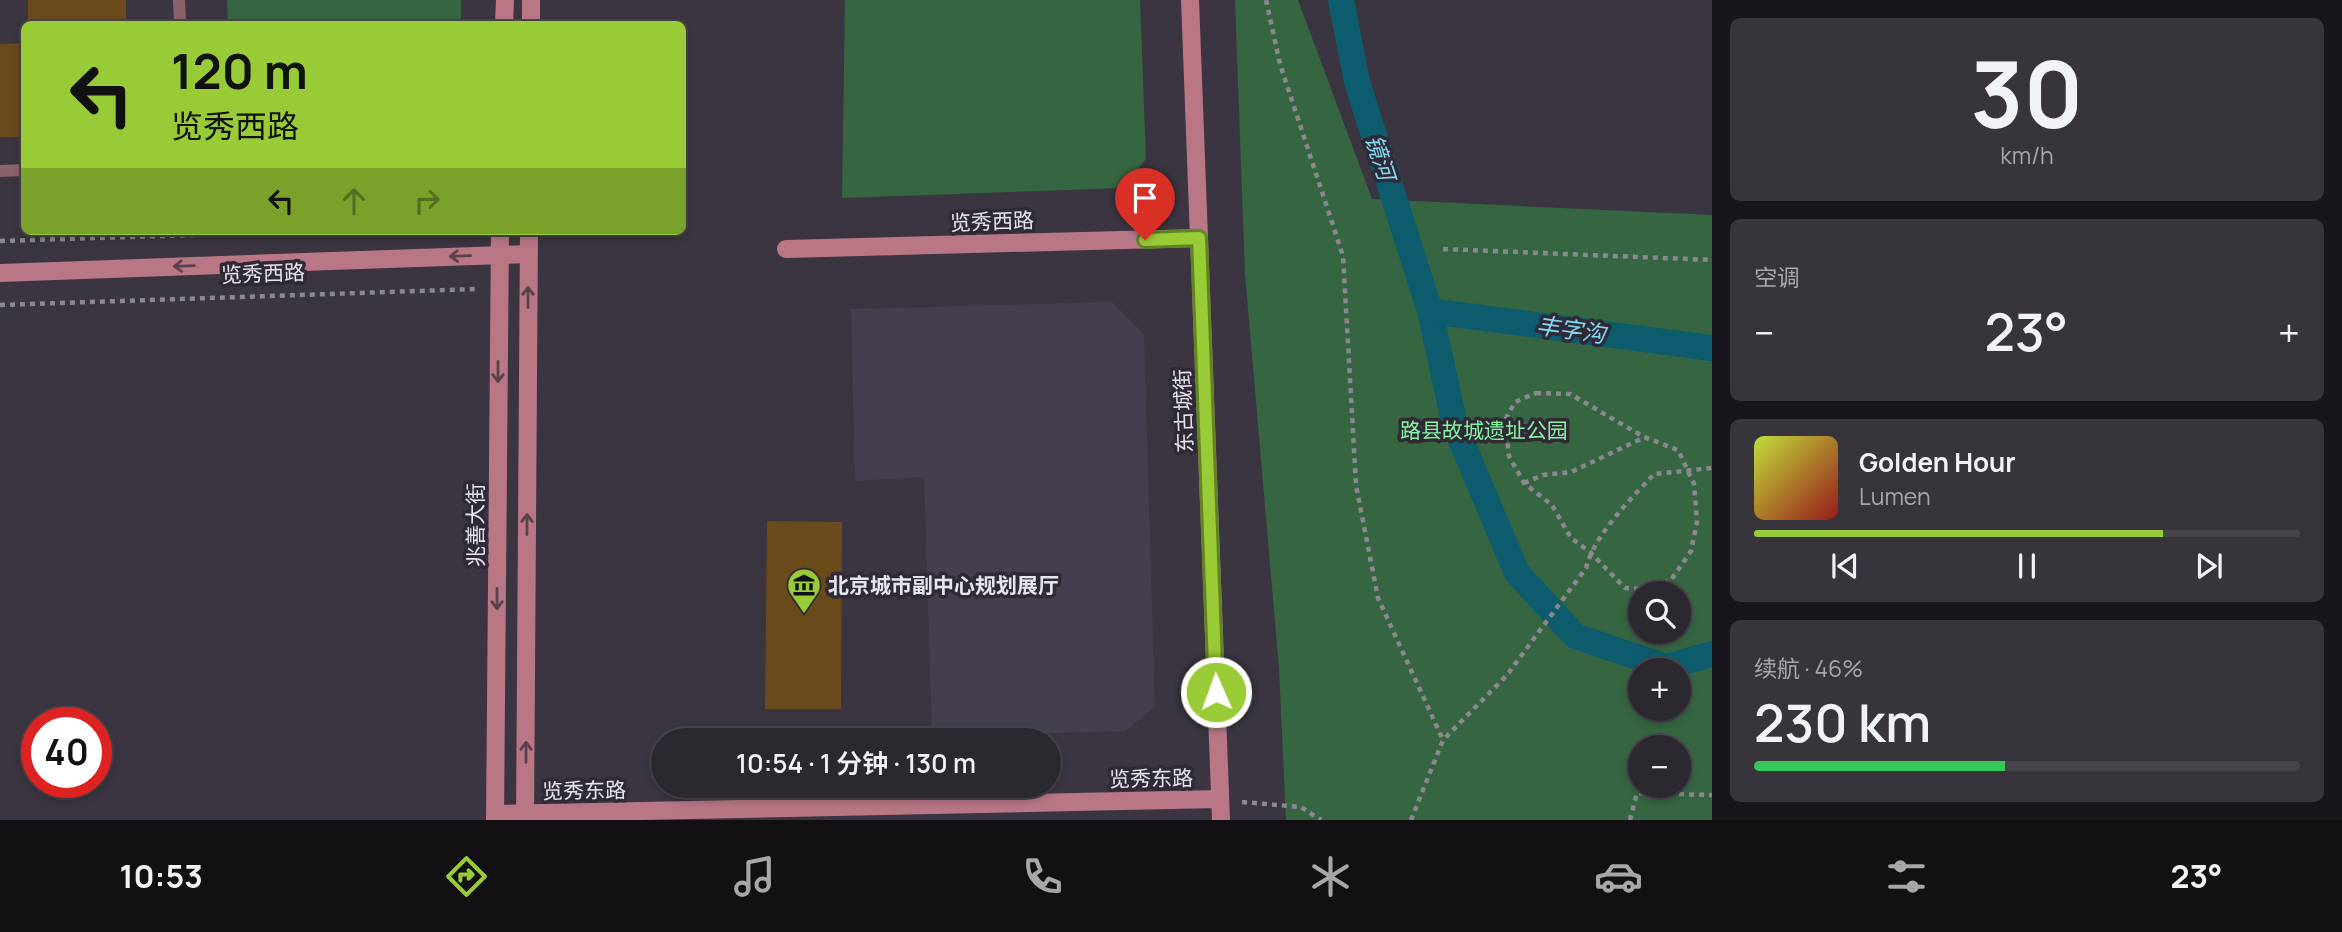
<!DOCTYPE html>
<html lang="zh">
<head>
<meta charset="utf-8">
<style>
  body { margin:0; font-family:Manrope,"Noto Sans SC",sans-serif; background:#38343c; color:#f1f3f6; height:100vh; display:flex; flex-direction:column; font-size:26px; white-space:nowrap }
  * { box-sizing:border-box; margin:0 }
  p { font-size:23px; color:#a6a6ab }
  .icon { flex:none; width:38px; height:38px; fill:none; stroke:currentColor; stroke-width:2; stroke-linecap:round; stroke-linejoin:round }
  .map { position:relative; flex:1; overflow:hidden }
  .drawer { display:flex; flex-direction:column; gap:18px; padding:18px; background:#18161a; width:630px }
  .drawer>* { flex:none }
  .guide { position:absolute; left:21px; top:21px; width:665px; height:214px; border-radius:10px; box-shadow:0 4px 10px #0003,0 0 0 2px #48444c; background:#99cb36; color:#111; overflow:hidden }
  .tools { position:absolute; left:1628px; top:581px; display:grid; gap:14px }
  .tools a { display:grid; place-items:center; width:63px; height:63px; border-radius:50%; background:#2c2830; box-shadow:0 4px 10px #0003,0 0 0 2px #48444c; font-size:35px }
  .speed { position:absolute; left:21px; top:707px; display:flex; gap:14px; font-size:35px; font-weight:700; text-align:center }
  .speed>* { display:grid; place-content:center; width:91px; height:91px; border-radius:50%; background:#2c2830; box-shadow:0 4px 10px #0003,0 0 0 2px #48444c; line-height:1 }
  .speed .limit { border:10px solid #d22; background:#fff; color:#111 }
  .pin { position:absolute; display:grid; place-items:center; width:60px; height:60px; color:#fff; margin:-72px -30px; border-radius:50% 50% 50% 0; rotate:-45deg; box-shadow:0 0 7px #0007 }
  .pin .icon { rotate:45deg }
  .me { position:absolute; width:77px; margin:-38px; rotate:358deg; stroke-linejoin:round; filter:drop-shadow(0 0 5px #0008) }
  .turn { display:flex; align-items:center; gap:24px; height:147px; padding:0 35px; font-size:32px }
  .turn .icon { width:91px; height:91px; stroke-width:2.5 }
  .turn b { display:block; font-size:49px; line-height:60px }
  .lanes { display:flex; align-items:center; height:66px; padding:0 35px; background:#0003; justify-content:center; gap:35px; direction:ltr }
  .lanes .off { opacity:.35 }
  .big { font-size:52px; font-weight:600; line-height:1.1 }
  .drawer .card { flex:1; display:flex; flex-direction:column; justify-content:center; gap:10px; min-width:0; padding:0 24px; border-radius:10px; background:#38343c }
  .drawer .dial { align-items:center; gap:0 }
  .dial b { font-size:91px; line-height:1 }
  .song { display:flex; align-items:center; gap:21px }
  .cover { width:84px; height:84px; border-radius:10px; background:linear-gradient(135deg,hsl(70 70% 55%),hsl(0 70% 35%)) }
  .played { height:7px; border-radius:4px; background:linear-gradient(90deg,#99cb36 75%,#48444c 75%) }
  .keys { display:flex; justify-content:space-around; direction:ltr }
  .heat { display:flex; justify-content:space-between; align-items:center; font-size:38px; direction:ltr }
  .charge { height:10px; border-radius:5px; background:linear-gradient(90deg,#34c759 46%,#48444c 0) }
  .trip { position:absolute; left:651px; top:728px; width:410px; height:70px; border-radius:35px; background:#2c2830; box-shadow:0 4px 10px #0003,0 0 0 2px #48444c; font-weight:600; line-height:70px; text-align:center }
  .dock { display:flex; height:112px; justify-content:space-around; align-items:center; background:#121013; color:#a6a6ab }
  .dock .icon { width:49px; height:49px }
  .dock .on { color:#99cb36 }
  .dock b { font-size:32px; color:#f1f3f6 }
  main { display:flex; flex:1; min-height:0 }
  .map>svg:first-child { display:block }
</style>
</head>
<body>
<main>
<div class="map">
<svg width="1712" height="820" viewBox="0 0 1712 820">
  <rect width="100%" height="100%" fill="#3a3540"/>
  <path fill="#453e4f" d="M 1112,302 L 1144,334 L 1155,707 L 1125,731 L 932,737 L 924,477 L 855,481 L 851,309 Z"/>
  <g fill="#366641" fill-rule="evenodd">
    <path d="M 227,0 L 461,0 L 461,24 L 228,24 Z"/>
    <path d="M 845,0 L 1140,0 L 1146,159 L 1123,188 L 842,198 Z"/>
    <path d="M 1235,0 L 1298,0 L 1372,199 L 1712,215 L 1712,820 L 1286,820 L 1279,668 L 1245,274 ZM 1640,593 L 1678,593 L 1678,632 L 1640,632 ZM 1640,670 L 1678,670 L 1678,709 L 1640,709 ZM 1640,747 L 1678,747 L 1678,786 L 1640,786 Z"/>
  </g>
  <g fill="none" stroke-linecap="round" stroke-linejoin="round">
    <g stroke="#0d5c6e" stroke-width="26">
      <path d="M 1341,0 L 1357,82 L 1430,311 L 1455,426 L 1517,573 L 1575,636 L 1666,667 L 1712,654"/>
      <path d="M 1430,311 L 1712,348"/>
    </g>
  </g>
  <g fill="#694a1b">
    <rect x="28" y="0" width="98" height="24"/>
    <path d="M 24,43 L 24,137 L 0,137 L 0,44 Z"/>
    <path d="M 767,521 L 842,522 L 841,709 L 765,709 Z"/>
  </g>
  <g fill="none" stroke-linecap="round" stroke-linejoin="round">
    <g stroke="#8b8791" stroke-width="4.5" stroke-dasharray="5 5" stroke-linecap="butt">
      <path d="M 1266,0 L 1280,64 L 1343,256 L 1356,485 L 1378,598 L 1443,740"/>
      <path d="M 0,241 L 323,231"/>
      <path d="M 1443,249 L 1712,260"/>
      <path d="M 0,305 L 478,289"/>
      <path d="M 1536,393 L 1570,394 L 1644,437 L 1678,450 L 1694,484 L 1697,522 L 1691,551 L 1671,580 L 1645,589 L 1625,588 L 1590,552 L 1571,538 L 1552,505 L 1524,483 L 1509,456 L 1505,420 L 1515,402 Z"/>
      <path d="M 1524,483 L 1543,475 L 1571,472 L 1643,438"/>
      <path d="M 1242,802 L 1301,807 L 1321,820"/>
      <path d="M 1411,820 L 1443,740 L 1507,675 L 1586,568 C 1595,534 1630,500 1654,474 L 1712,468"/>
      <path d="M 1630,820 L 1637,793 L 1712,795"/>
    </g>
    <g stroke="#8b616a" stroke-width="12">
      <path d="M 179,0 L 180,24"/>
      <path d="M 0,171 L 24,170"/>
    </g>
    <g stroke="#b97786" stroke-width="18">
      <path d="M 1190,0 L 1221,820"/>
      <path d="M 504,24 L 505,0"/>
      <path d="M 531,24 L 531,0"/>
      <path d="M 786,249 L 1199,238"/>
      <path d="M 0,273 L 528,254"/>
      <path d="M 495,814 L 1220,799"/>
      <path d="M 495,820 L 500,231"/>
      <path d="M 525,820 L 529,231"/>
    </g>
  </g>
  <defs><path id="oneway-shaft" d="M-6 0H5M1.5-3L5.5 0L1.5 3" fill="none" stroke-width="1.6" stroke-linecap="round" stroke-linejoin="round" transform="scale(1.75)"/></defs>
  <g stroke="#59414e">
    <use href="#oneway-shaft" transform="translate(460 256) rotate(178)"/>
    <use href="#oneway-shaft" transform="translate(184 266) rotate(178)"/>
    <use href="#oneway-shaft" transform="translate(528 297) rotate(-90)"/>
    <use href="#oneway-shaft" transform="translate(498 372) rotate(90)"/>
    <use href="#oneway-shaft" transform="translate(527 524) rotate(-90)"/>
    <use href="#oneway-shaft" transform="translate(497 599) rotate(90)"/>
    <use href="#oneway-shaft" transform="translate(526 752) rotate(-90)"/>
  </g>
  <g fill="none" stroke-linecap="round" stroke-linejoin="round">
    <g stroke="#638423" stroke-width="18">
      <path id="route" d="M 1145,240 L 1199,238 L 1216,692"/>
    </g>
    <use href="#route" stroke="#99cb36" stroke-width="12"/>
  </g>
  <defs>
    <g id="museum-pin" transform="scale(1.75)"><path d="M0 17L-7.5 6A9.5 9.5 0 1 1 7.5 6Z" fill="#99cb36" stroke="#302a36"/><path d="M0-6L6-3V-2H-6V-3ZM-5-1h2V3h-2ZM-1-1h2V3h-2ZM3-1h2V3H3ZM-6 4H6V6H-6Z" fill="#111"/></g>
  </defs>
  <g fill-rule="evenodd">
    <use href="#museum-pin" x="804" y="585"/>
  </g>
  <g text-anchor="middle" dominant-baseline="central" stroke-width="7" stroke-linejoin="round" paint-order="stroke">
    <g font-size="21" fill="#e7e4ec" stroke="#302a36">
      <text transform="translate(992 221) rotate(-2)">览秀西路</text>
      <text transform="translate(263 273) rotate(-2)">览秀西路</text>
      <text transform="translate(1183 411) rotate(-92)">东古城街</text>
      <text transform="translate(475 525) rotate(-90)">兆善大街</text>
      <text transform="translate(1151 778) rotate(-1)">览秀东路</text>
      <text transform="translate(584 790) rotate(-1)">览秀东路</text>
    </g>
    <g font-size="21" fill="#85f39f" stroke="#302a36">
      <text x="1484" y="430">路县故城遗址公园</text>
    </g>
    <g font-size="21" font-weight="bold" fill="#e7e4ec" stroke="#302a36" text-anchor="start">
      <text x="828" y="585">北京城市副中心规划展厅</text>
    </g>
    <g font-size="23" font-style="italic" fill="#80d9f3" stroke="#302a36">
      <text transform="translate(1381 157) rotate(72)">镜河</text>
      <text transform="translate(1571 329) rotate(8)">丰字沟</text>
    </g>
  </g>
</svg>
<div class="tools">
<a><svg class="icon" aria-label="search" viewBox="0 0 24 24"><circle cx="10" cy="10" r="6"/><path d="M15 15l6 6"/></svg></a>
<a>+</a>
<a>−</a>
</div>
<div class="speed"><div class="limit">40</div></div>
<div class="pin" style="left:1145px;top:240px;background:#d93025"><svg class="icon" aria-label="arrive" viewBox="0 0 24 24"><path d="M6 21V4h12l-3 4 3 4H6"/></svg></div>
<svg class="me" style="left:1216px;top:692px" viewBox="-20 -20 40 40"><circle r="17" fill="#99cb36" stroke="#fff" stroke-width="3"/><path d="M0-11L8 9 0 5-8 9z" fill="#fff"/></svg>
<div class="trip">10:54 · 1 分钟 · 130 m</div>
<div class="guide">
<div class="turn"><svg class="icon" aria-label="left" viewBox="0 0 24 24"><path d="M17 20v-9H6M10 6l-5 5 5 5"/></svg><div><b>120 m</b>览秀西路</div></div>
<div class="lanes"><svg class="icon" aria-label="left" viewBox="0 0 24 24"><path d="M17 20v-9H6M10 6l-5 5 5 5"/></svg><svg class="icon off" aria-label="ahead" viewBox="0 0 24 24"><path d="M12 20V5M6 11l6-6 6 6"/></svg><svg class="icon off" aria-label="right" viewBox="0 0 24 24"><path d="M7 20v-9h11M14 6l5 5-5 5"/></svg></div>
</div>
</div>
<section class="drawer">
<div class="card dial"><b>30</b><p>km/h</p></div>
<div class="card"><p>空调</p>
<div class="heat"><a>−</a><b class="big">23°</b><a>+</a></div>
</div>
<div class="card">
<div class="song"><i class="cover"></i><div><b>Golden Hour</b><p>Lumen</p></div></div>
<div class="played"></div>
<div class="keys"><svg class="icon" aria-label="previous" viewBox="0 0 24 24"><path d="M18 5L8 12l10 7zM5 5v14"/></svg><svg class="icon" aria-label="pause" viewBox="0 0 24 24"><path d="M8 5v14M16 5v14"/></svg><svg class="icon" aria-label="next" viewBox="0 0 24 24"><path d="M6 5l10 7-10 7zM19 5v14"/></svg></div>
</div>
<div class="card"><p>续航 · 46%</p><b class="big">230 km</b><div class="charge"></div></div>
</section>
</main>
<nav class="dock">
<b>10:53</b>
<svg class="icon on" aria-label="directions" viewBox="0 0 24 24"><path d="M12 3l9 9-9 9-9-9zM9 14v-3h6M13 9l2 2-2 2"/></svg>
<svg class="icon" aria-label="music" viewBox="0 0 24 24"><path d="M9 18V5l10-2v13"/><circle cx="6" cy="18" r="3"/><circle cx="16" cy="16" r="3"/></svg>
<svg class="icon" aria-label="phone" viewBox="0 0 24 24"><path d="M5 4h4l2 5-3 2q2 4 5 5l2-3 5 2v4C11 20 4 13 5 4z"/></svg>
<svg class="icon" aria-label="climate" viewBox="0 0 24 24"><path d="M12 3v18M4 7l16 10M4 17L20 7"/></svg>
<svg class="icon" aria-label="car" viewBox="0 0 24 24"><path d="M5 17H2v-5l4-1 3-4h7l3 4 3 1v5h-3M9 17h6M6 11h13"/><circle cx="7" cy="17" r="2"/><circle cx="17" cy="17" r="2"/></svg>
<svg class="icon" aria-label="filters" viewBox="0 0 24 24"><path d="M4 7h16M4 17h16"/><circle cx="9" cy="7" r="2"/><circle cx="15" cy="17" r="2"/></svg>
<b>23°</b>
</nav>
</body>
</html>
